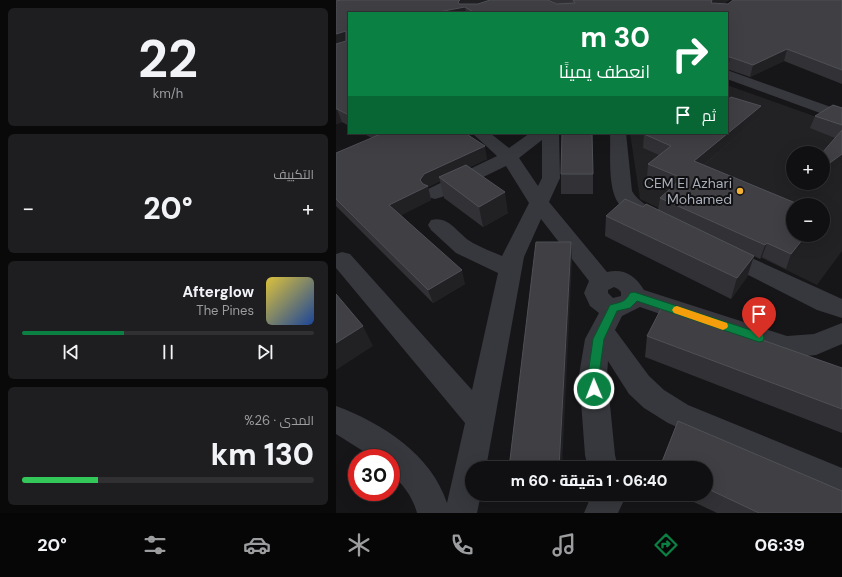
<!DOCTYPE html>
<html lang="ar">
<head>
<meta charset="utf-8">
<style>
  body { margin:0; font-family:"DM Sans",Cairo,sans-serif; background:#1e1e20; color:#f1f3f6; direction:rtl; height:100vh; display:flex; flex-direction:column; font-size:15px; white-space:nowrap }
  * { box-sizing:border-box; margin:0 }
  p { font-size:13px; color:#9c9d9f }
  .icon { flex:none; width:22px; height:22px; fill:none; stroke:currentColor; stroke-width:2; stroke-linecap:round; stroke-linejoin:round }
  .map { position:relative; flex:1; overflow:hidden; direction:ltr }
  .details { display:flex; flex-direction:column; gap:8px; padding:8px; background:#09090a; width:336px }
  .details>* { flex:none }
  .banner { position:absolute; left:12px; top:12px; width:380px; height:122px; border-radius:0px; box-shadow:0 4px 16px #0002,0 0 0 1px #303032; direction:rtl; background:#0b8043; color:#fff; overflow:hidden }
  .fabs { position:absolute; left:450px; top:146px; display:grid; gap:8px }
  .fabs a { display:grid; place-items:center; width:44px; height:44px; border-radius:50%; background:#101012; box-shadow:0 4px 16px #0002,0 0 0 1px #303032; font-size:20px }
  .speed { position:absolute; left:12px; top:449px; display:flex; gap:8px; font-size:20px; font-weight:700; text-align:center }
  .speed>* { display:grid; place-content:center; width:52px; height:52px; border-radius:50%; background:#101012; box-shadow:0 4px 16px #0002,0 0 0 1px #303032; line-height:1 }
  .speed .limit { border:6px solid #d22; background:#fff; color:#111 }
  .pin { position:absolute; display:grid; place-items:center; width:34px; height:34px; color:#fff; margin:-41px -17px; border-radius:50% 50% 50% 0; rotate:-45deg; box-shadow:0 0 4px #0007 }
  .pin .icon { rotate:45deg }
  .me { position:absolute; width:44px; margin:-22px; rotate:359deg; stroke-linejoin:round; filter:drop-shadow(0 0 3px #0008) }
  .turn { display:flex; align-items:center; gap:14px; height:84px; padding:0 12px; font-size:18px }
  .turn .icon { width:52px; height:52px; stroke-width:2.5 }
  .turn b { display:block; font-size:28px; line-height:34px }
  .then { display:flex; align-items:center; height:38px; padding:0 12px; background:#0003; gap:8px; font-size:15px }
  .big { font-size:30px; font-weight:800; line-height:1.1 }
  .details .widget { flex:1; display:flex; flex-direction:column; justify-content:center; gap:6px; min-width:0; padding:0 14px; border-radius:6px; background:#1e1e20 }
  .details .dial { align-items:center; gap:0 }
  .dial b { font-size:52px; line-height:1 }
  .song { display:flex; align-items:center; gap:12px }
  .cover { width:48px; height:48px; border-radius:6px; background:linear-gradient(135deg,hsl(50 70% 55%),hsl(220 70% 35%)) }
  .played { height:4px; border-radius:2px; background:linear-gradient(90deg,#0b8043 35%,#303032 35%) }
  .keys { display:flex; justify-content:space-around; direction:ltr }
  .heat { display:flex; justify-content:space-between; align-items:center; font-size:22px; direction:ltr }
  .charge { height:6px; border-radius:3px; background:linear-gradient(90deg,#34c759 26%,#303032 0) }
  .trip { position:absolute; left:129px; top:461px; width:248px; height:40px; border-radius:20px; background:#101012; box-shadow:0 4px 16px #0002,0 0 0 1px #303032; font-weight:800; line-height:40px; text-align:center; direction:rtl }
  .menu { display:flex; height:64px; justify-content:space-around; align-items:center; background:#060607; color:#9c9d9f }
  .menu .icon { width:28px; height:28px }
  .menu .current { color:#0b8043 }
  .menu b { font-size:18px; color:#f1f3f6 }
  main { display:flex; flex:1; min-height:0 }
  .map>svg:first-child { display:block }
</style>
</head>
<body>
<main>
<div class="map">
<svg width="506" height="513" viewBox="0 0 506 513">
  <rect width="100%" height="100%" fill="#161618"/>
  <path fill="#222225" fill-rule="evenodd" d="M 391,85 L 506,126 L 506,251 L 481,285 L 304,199 L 294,133 L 391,133 ZM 457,153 L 487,153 L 487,183 L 457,183 ZM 457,205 L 487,205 L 487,235 L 457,235 Z"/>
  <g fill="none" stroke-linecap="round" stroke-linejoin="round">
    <g fill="#37383d" fill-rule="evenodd">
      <path d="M 391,70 L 506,111 L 506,121 L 391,79 Z"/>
      <path d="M 136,133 L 154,133 L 173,148 L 194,133 L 223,133 L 224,178 L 213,202 L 271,272 C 288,268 300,276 308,290 L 451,336 L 478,334 L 506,323 L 506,344 L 480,355 L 451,358 L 304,307 L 286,316 L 279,330 L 313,376 L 328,390 L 352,405 L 506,468 L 506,500 L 332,423 L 308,408 L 293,394 L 272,361 L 271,375 L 279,455 L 282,468 L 252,468 L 249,455 L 243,375 L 249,339 L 263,313 L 254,306 L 248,293 L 253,281 L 205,219 L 188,257 L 150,468 L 136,468 L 136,494 L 145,494 L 141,513 L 81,513 C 77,497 67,485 55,473 L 55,458 L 38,458 L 0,434 L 0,406 C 46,423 95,454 111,503 L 129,423 L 0,268 L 0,254 L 6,252 L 14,254 L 136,390 L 162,273 L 120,253 L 95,230 L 92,225 L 95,220 C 114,215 122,235 137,243 C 146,248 157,252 166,256 L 193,203 L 170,166 L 106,197 L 99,199 L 92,197 L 89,193 L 92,189 L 161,156 ZM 206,140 L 206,178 L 202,186 L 183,158 ZM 278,287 L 282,289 L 285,292 L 285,296 L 277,298 L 272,293 L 272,290 Z"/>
      <path d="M 274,133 L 290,133 L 296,191 C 302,203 316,206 323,217 L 320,222 C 310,224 306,221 298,216 C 293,212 287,208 283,204 C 271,188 275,153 274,133 Z"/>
      <path d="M 387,245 L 506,299 L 506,318 L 481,310 L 379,258 L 376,253 L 379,248 Z"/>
      <path d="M 256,494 L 288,494 L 289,498 L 282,513 L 248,513 Z"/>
    </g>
  </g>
  <g fill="#323236">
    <path d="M 0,0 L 221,4 L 222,4 L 213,0 L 393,0 L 387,4 L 506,0 L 506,84 L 448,61 L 414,77 L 391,69 L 391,13 L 13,13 L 13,126 L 6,122 L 0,124 Z"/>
    <path d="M 506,107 L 506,164 L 487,177 L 499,138 L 474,128 L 479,116 Z"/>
    <path d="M 421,119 L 368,165 L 454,221 L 457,235 L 472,235 L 468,244 L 450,269 L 426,257 L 424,259 L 418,256 L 411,277 L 395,299 L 269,236 L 270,216 L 307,207 L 322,210 L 324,198 L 335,188 L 311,178 L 312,164 L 323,155 L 307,148 L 308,134 Z"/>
    <path d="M 26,133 L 136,133 L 135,134 L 133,135 L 151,159 L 134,167 L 172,213 L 147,227 L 108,198 L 104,181 L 92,187 L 95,200 L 65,215 L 129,284 L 97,303 L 0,206 L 0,153 L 36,138 Z"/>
    <rect x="225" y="174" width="32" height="20"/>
    <path d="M 311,336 L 506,368 L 506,433 L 309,357 Z"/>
    <path d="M 342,421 L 506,513 L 381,513 L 341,494 L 370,494 L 370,468 L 323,468 Z"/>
  </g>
  <g fill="#212124">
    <path d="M 124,0 L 157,0 L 129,7 L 130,13 L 97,13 L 122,2 Z"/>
    <path d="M 376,0 L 393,0 L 375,10 L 375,3 Z"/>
    <path d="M 10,31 L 13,40 L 0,47 L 0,34 Z"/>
    <path d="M 451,49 L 448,61 L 414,77 L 417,65 Z"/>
    <path d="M 394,57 L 392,69 L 391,69 L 392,58 Z"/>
    <path d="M 425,106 L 421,119 L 356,175 L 358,161 Z"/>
    <path d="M 0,109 L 1,109 L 6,122 L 0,124 Z"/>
    <path d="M 120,133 L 136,133 L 135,134 L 122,139 Z"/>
    <path d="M 149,146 L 151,159 L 107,180 L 103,177 L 104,181 L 92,187 L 95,200 L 58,219 L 53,205 L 84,180 L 88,174 Z"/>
    <path d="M 506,154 L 506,164 L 487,177 L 487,168 Z"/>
    <path d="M 169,192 L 172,213 L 147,227 L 143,207 Z"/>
    <path d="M 457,210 L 457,218 L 445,233 L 450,219 Z"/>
    <path d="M 470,235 L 472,235 L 468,244 L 450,269 L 455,254 Z"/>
    <path d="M 235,242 L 236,263 L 226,468 L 223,468 Z"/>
    <path d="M 431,243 L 426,257 L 424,259 L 429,245 Z"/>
    <path d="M 418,256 L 411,277 L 395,299 L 401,278 Z"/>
    <path d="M 126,270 L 129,284 L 97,303 L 92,290 Z"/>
    <path d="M 27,326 L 37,346 L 0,370 L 0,343 Z"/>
  </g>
  <g fill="#3f3f44" stroke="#4f5156">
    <path d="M 5,0 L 124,0 L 122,2 L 123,4 L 142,4 L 154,0 L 212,0 L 221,4 L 239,3 L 237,0 L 376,0 L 375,3 L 392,4 L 397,0 L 506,0 L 506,70 L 451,49 L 417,65 L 394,57 L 392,58 L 392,61 L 391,61 L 391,13 L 139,13 L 129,7 L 97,13 L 13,13 L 13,115 L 1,109 L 0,109 L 0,44 L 10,41 L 10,31 L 0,34 L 0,1 Z"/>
    <path d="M 395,97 L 425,106 L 358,161 L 462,204 L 461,205 L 457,205 L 457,210 L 450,219 L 457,223 L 457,235 L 470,235 L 455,254 L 431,243 L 429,245 L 324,198 L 346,178 L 312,164 L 335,146 L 308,134 L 310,133 L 391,133 L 391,100 Z"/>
    <path d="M 497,105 L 506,108 L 506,125 L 479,116 Z"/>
    <path d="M 506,130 L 506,154 L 487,168 L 487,153 L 486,153 Z"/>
    <path d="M 47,133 L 129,133 L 149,146 L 88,174 L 84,180 L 87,184 L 92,186 L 53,205 L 126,270 L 92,290 L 0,199 L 0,153 Z"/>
    <path d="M 226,133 L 256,133 L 257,174 L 225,174 Z"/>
    <path d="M 130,165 L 169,192 L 143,207 L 103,177 Z"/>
    <path d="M 289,199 L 307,207 L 310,204 L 418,256 L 401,278 L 270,216 Z"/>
    <path d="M 200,242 L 235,242 L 223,468 L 173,468 Z"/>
    <path d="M 0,294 L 27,326 L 0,343 Z"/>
    <path d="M 327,305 L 506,368 L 506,409 L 311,336 Z"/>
    <path d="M 342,421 L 506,491 L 506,513 L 423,513 L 370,488 L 370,468 L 326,468 L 324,467 Z"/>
  </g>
  <path fill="#0b8043" stroke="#07532c" d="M 298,292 L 427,334 L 428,338 L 427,341 L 423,342 L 301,301 L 294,308 L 281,311 L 268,339 L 263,375 L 264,389 L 262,392 L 258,394 L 254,392 L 252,375 L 257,339 L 274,305 C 284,302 289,303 294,293 Z"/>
  <path fill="#f59e0b" d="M 341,306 L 391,323 L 392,326 L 391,328 L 387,330 L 338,313 L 336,310 L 338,307 Z"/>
  <circle fill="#f2b134" stroke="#111113" stroke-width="1.5" cx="404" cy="191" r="4"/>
  <g text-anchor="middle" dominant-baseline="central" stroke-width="4" stroke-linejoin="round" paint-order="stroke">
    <g font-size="14" fill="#a8adb8" stroke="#111113" text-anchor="end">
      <text x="396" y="183">CEM El Azhari<tspan x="396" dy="16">Mohamed</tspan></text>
    </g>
  </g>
</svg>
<div class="fabs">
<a>+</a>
<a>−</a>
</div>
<div class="speed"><div class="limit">30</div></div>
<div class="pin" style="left:423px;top:338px;background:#d93025"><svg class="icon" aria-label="arrive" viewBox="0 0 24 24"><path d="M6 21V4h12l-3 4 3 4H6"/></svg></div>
<svg class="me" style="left:258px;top:389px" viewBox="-20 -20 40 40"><circle r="17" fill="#0b8043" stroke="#fff" stroke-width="3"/><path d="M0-11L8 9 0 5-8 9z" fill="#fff"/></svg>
<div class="trip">06:40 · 1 دقيقة · 60 m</div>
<div class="banner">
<div class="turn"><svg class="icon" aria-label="right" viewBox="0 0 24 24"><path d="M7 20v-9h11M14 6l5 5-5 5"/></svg><div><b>30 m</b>انعطف يمينًا</div></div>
<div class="then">ثم<svg class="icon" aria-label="arrive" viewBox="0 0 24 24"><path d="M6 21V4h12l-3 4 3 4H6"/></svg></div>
</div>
</div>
<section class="details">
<div class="widget dial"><b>22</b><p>km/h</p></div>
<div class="widget"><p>التكييف</p>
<div class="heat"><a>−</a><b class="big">20°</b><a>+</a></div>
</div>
<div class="widget">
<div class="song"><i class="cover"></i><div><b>Afterglow</b><p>The Pines</p></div></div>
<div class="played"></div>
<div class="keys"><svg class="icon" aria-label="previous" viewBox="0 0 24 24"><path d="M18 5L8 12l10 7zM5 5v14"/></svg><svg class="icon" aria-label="pause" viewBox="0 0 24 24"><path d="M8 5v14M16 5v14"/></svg><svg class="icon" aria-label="next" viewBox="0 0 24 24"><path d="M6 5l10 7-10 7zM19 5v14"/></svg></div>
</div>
<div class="widget"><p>المدى · 26%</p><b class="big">130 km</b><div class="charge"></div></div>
</section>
</main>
<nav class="menu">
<b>06:39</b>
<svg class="icon current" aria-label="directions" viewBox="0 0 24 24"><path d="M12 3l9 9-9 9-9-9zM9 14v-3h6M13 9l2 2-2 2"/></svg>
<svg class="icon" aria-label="music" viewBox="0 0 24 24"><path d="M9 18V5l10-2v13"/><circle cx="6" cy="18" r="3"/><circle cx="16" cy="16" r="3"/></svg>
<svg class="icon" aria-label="phone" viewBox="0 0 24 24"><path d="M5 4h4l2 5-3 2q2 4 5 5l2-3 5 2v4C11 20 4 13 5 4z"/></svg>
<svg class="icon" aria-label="climate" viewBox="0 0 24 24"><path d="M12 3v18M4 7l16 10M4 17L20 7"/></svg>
<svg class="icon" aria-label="car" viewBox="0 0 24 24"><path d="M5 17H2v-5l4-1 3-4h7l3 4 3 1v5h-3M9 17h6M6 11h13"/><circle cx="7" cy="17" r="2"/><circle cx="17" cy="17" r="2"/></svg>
<svg class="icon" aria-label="filters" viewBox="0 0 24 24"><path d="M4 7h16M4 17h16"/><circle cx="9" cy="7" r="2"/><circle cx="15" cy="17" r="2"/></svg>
<b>20°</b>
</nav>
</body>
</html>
